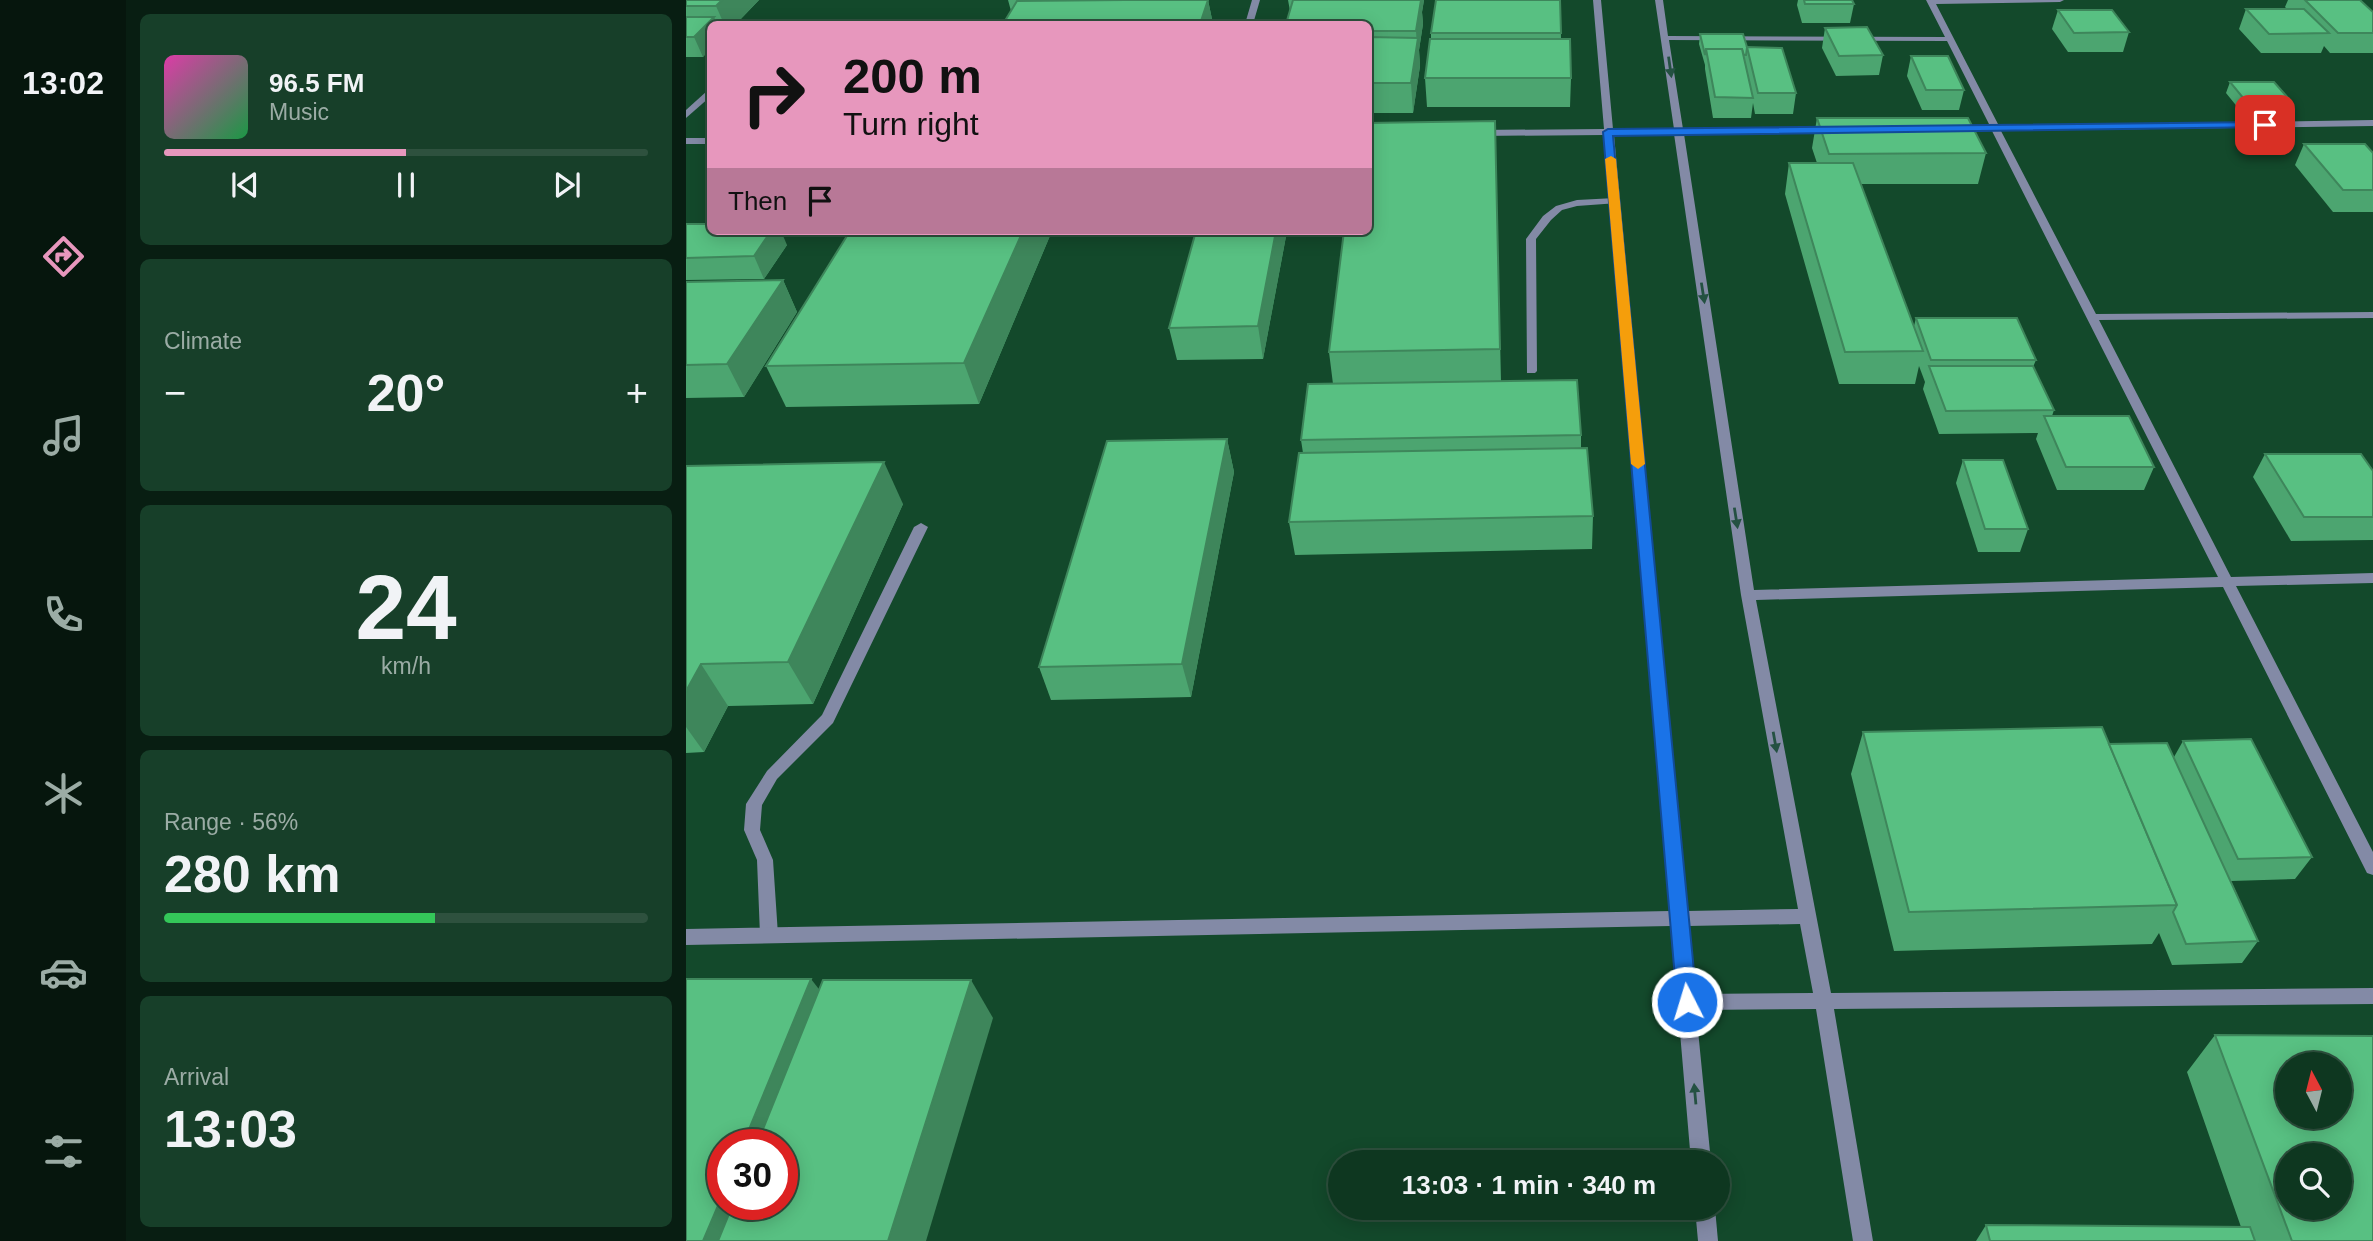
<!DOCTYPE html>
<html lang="en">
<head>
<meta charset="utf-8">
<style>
  body { margin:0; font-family:Arial,sans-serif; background:#173f29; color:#f1f3f6; height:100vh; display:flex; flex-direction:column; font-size:26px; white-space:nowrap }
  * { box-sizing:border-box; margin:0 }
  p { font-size:23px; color:#9baca5 }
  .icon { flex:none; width:38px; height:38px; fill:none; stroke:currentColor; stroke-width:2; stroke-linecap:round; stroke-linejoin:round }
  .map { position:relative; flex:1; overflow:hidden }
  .sheet { display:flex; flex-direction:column; gap:14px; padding:14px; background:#081e12; width:560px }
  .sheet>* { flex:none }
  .banner { position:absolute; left:21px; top:21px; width:665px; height:214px; border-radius:10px; box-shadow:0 4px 18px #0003,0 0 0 2px #2e513e; background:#e797bd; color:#111; overflow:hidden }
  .needle { width:46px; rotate:353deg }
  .fabs { position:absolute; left:1589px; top:1052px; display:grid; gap:14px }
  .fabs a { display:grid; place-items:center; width:77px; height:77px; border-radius:50%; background:#0e3720; box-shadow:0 4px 18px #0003,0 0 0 2px #2e513e; font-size:35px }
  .speed { position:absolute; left:21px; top:1129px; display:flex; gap:14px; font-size:35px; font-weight:700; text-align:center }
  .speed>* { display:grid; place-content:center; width:91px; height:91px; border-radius:50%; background:#0e3720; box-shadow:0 4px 18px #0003,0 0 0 2px #2e513e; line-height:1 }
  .speed .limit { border:10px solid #d22; background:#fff; color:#111 }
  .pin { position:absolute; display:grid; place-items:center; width:60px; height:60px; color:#fff; margin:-30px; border-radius:14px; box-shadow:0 4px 10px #0006 }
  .me { position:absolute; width:77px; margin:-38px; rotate:355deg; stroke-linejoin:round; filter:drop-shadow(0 0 5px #0008) }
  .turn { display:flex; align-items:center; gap:24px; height:147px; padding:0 21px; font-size:32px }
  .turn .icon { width:91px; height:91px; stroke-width:2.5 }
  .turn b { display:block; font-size:49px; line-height:60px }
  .then { display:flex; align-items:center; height:66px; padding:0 21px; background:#0003; gap:14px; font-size:26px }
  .big { font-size:52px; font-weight:600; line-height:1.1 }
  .sheet .widget { flex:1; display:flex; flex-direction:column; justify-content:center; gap:10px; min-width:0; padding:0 24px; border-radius:10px; background:#173f29 }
  .sheet .dial { align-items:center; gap:0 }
  .dial b { font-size:91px; line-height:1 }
  .song { display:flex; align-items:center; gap:21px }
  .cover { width:84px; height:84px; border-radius:10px; background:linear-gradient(135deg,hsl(320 70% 55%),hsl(140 70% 35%)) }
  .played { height:7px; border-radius:4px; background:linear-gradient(90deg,#e797bd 50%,#2e513e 50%) }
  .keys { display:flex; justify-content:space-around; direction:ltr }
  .heat { display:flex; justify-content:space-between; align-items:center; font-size:38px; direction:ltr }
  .charge { height:10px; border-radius:5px; background:linear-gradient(90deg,#34c759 56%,#2e513e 0) }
  .trip { position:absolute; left:642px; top:1150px; width:402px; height:70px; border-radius:35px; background:#0e3720; box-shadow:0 4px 18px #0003,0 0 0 2px #2e513e; font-weight:600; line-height:70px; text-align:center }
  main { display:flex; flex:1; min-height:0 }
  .menu { display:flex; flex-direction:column; width:126px; justify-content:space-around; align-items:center; background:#06160d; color:#9baca5 }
  .menu .icon { width:49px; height:49px }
  .menu .on { color:#e797bd }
  .menu b { font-size:32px; color:#f1f3f6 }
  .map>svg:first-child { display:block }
</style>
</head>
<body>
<main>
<nav class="menu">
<b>13:02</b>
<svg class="icon on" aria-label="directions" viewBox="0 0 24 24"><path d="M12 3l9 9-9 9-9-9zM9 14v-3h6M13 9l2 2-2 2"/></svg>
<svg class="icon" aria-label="music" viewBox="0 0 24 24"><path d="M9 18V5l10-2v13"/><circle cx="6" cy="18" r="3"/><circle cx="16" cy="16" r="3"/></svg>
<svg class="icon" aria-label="phone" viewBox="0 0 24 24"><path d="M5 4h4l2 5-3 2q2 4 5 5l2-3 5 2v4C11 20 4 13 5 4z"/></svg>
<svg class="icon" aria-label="climate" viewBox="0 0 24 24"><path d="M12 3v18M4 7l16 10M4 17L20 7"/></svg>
<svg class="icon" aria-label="car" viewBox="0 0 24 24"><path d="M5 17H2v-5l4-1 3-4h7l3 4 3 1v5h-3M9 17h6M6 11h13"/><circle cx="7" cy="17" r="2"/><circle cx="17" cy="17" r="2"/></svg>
<svg class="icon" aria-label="filters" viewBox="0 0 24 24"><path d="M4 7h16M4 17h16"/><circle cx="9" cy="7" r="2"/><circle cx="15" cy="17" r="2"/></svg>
</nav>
<section class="sheet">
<div class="widget">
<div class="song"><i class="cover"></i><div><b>96.5 FM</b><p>Music</p></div></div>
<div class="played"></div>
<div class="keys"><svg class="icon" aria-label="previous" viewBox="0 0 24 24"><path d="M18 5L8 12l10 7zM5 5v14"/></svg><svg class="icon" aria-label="pause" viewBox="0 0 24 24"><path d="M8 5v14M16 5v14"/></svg><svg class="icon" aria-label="next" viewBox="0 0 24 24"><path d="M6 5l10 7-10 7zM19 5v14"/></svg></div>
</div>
<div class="widget"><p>Climate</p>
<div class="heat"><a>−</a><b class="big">20°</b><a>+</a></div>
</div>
<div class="widget dial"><b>24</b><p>km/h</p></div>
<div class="widget"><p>Range · 56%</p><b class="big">280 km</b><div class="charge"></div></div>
<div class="widget"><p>Arrival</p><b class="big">13:03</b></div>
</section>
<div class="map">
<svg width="1687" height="1241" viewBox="0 0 1687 1241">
  <rect width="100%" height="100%" fill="#13492b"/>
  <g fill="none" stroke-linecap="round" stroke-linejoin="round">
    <g fill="#838aa6" fill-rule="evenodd">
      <path d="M 929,198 L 934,201 L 932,203 L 891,206 L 876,210 L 865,220 L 850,239 L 851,371 L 849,373 L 841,373 L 840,239 L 857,216 L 870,206 L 891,200 Z"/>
      <path d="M 235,523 L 242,527 L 147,723 L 91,779 L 76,805 L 74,830 L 87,860 L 92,935 L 89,940 L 83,943 L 77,940 L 74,935 L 71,860 L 58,830 L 60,804 L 81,771 L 136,715 L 228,527 Z"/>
    </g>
    <g fill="#838aa6" fill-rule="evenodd">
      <path d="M 566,0 L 574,0 L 567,24 L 559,24 Z"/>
      <path d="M 907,0 L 915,0 L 927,129 L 988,129 L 969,0 L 977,0 L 982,36 L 1259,37 L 1240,0 L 1378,0 L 1374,2 L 1250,4 L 1313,126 L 1687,120 L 1687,126 L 1315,131 L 1410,314 L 1687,312 L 1687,318 L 1413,320 L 1545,577 L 1687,573 L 1687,583 L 1550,586 L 1687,852 L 1687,875 L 1681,873 L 1537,587 L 1070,600 L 1145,993 L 1687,988 L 1687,1004 L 1148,1009 L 1187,1241 L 1167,1241 L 1130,1009 L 1010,1010 L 1025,1162 L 1005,1162 L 985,926 L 0,945 L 0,929 L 984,911 L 918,135 L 792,136 L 787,133 L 792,130 L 918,129 ZM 983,40 L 1261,41 L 1304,126 L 1268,126 L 1263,129 L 1268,132 L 1306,131 L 1532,577 L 1068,590 L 998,134 L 1147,133 L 1152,130 L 1147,127 L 997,129 ZM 988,134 L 1055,595 L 1112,909 L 1001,911 L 928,135 ZM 1114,924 L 1127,993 L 1009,994 L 1002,926 Z"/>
      <path d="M 21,91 L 24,91 L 24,97 L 0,118 L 0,110 Z"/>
      <rect x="0" y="138" width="24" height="6"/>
      <path d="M 1009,1208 L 1029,1208 L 1032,1241 L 1012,1241 Z"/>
    </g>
  </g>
  <g fill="#4ca570">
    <path d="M 0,0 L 73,0 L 50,24 L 24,24 L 24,49 L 17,57 L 0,57 Z"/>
    <path d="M 322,0 L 522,0 L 527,24 L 317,24 L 325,11 Z"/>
    <path d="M 602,0 L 738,0 L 736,12 L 737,24 L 733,50 L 734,66 L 727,113 L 682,113 L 682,24 L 604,11 Z"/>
    <path d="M 874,0 L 875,39 L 885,78 L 884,107 L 741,107 L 739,78 L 745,39 L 745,33 Z"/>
    <path d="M 1112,0 L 1166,0 L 1168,4 L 1164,23 L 1116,23 L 1111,5 Z"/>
    <path d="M 1602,0 L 1674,0 L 1687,12 L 1687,53 L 1644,53 L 1638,46 L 1635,53 L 1575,53 L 1553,29 L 1560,9 L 1601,9 L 1599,7 Z"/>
    <path d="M 1372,10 L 1443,32 L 1437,52 L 1382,52 L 1366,29 Z"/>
    <path d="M 1139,28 L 1197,55 L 1193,75 L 1150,76 L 1136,48 Z"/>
    <path d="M 1014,34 L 1061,47 L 1110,93 L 1107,114 L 1069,114 L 1067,103 L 1065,118 L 1027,118 L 1019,69 L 1019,65 L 1013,44 Z"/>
    <path d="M 1225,56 L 1278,90 L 1273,110 L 1236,110 L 1221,76 Z"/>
    <path d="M 1544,82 L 1603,99 L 1598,109 L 1553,109 L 1540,93 Z"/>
    <path d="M 1131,118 L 1300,153 L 1292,184 L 1175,184 L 1228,326 L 1230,318 L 1350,360 L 1347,367 L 1368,410 L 1366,416 L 1468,467 L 1458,490 L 1371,490 L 1350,439 L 1352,433 L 1253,434 L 1237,389 L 1239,382 L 1233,366 L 1229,384 L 1153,384 L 1099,194 L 1103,163 L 1131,163 L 1126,148 Z"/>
    <path d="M 809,121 L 815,381 L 895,435 L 895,448 L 907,516 L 906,549 L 609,555 L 603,522 L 617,453 L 615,440 L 647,384 L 643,352 Z"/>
    <path d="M 1618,144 L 1687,153 L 1687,212 L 1647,212 L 1609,165 Z"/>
    <path d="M 0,224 L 101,245 L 78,279 L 0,280 Z"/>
    <path d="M 366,231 L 293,404 L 100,407 L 80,366 Z"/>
    <path d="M 510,231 L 601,231 L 577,359 L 491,360 L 483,328 Z"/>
    <path d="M 97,280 L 111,312 L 58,397 L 0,398 L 0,282 Z"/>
    <path d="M 541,439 L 548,472 L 505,697 L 365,700 L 353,667 Z"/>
    <path d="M 1579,454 L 1687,471 L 1687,540 L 1605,541 L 1567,477 Z"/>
    <path d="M 1277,460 L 1342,529 L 1334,552 L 1292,552 L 1270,483 Z"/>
    <path d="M 0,466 L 217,504 L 127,704 L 42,706 L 18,752 L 0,753 Z"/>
    <path d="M 1177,732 L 1423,744 L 1488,757 L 1497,741 L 1626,857 L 1609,879 L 1545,881 L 1572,941 L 1556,963 L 1486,965 L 1473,933 L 1466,944 L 1208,951 L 1165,774 Z"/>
    <path d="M 1529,1035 L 1687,1241 L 1290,1241 L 1300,1225 L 1555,1227 L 1501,1072 Z"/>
  </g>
  <g fill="#3e865b">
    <path d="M 36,0 L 73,0 L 50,24 L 38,24 L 30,6 Z"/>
    <path d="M 522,0 L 527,24 L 514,24 Z"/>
    <path d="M 734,0 L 738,0 L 736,12 L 737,24 L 733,50 L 734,66 L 727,113 L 725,83 L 731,47 L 730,31 Z"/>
    <path d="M 28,17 L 31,24 L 24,24 L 24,49 L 17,57 L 8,37 Z"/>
    <path d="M 85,231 L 95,231 L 101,245 L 78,279 L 68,256 Z"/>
    <path d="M 337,231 L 366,231 L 293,404 L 278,363 Z"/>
    <path d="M 590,231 L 601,231 L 577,359 L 572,326 Z"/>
    <path d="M 97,280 L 111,312 L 58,397 L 41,364 Z"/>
    <path d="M 541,439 L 548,472 L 505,697 L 496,664 Z"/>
    <path d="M 198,462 L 217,504 L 127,704 L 102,662 Z"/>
    <path d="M 15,664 L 42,706 L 18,752 L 0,727 L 0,691 Z"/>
    <path d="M 125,979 L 154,1016 L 96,1144 L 57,1144 Z"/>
    <path d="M 285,980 L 307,1018 L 240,1241 L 202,1241 Z"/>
    <path d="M 37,1194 L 37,1204 L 81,1204 L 67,1241 L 17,1241 Z"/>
  </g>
  <g fill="#58c082" stroke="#3e865b" stroke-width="2" fill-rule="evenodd">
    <path d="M 0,0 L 36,0 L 30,6 L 0,6 Z"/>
    <path d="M 439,0 L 522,0 L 514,24 L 317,24 L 331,1 Z"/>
    <path d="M 607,0 L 735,0 L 730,31 L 682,31 L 682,24 L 600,24 Z"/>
    <path d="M 750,0 L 874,0 L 875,33 L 745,33 Z"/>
    <path d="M 1118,0 L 1166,0 L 1168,4 L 1119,4 Z"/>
    <path d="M 1619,0 L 1674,0 L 1687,12 L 1687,33 L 1652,33 Z"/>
    <path d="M 1560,9 L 1618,9 L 1643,33 L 1583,34 Z"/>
    <path d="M 1372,10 L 1426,10 L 1443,32 L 1388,33 Z"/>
    <path d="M 0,17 L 28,17 L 8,37 L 0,37 Z"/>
    <path d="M 1181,27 L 1197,55 L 1153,56 L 1139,28 Z"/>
    <path d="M 1014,34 L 1057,34 L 1061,47 L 1060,55 L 1058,55 L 1056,49 L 1020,49 L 1019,55 Z"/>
    <path d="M 682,37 L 732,38 L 725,83 L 682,83 Z"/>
    <path d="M 744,39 L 884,39 L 885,78 L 739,78 Z"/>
    <path d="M 1061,47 L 1096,48 L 1110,93 L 1072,93 Z"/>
    <path d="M 1020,49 L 1056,49 L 1067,98 L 1029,97 Z"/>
    <path d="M 1225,56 L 1262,56 L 1278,90 L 1240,90 Z"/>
    <path d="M 1544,82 L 1588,82 L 1603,99 L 1558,99 Z"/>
    <path d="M 1131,118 L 1282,118 L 1300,153 L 1143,154 Z"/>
    <path d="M 809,121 L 814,349 L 643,352 L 658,231 L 682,231 L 682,123 Z"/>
    <path d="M 1618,144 L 1679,144 L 1687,153 L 1687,190 L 1657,190 Z"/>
    <path d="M 1103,163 L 1167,163 L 1237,351 L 1159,352 Z"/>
    <path d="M 0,224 L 24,224 L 24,231 L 85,231 L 68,256 L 0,258 Z"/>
    <path d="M 164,231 L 337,231 L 278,363 L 80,366 Z"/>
    <path d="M 510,231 L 590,231 L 572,326 L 483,328 Z"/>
    <path d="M 97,280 L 41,364 L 0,365 L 0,282 Z"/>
    <path d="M 1230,318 L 1331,318 L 1350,360 L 1245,360 Z"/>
    <path d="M 1243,366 L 1347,366 L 1368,410 L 1260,411 Z"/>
    <path d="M 891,380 L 895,435 L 615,440 L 622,384 Z"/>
    <path d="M 1358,416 L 1443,416 L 1468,467 L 1380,467 Z"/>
    <path d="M 541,439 L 496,664 L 353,667 L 421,441 Z"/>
    <path d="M 901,448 L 907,516 L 603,522 L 613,453 Z"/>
    <path d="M 1579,454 L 1675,454 L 1687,471 L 1687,517 L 1618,517 Z"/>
    <path d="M 1277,460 L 1317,460 L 1342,529 L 1299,529 Z"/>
    <path d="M 198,462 L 102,662 L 15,664 L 0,691 L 0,466 Z"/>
    <path d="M 1416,727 L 1491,905 L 1223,912 L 1177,732 Z"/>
    <path d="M 1565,739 L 1626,857 L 1552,859 L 1497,741 Z"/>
    <path d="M 1481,743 L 1572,941 L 1500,944 L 1487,912 L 1491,905 L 1423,744 Z"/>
    <path d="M 0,979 L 125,979 L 57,1144 L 37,1144 L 37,1194 L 17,1241 L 0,1241 Z"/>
    <path d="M 137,980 L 285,980 L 202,1241 L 32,1241 L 47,1204 L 96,1204 L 96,1144 L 71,1144 Z"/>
    <path d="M 1529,1035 L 1687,1036 L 1687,1241 L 1606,1241 ZM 1601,1064 L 1654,1064 L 1654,1116 L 1601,1116 ZM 1601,1155 L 1654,1155 L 1654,1208 L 1601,1208 Z"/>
    <path d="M 1300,1225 L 1564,1227 L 1569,1241 L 1304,1241 Z"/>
  </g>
  <defs><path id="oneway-solid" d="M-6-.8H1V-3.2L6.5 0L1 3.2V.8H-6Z" transform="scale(1.75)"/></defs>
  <g fill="#245142">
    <use href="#oneway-solid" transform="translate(984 67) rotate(82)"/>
    <use href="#oneway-solid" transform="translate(1017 293) rotate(81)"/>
    <use href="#oneway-solid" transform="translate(1050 518) rotate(81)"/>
    <use href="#oneway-solid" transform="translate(1089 742) rotate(80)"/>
    <use href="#oneway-solid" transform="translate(1009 1094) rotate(-95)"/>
  </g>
  <path fill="#1a73e8" stroke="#114b97" stroke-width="2" d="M 1579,122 L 1584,125 L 1583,127 L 927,136 L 1011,1002 L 1008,1009 L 1001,1011 L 993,1009 L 991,1002 L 917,132 L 922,129 Z"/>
  <path fill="#f59e0b" d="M 925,156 L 930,159 L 959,464 L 952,469 L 945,464 L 919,159 Z"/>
</svg>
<div class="fabs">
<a><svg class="needle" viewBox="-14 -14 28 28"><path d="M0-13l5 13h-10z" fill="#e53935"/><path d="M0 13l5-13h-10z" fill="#9baca5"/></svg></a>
<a><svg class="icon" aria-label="search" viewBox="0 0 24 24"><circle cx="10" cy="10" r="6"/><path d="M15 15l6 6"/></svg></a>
</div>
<div class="speed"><div class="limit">30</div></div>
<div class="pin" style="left:1579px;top:125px;background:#d93025"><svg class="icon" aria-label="arrive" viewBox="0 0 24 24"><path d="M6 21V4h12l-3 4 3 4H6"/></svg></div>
<svg class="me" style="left:1001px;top:1002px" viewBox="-20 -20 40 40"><circle r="17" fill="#1a73e8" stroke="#fff" stroke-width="3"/><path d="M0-11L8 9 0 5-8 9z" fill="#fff"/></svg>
<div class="trip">13:03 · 1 min · 340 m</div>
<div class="banner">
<div class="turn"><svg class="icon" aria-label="right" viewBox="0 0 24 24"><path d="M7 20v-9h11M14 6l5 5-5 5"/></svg><div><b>200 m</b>Turn right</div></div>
<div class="then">Then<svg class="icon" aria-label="arrive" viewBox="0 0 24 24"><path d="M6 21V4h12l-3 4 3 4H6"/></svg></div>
</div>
</div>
</main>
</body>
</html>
